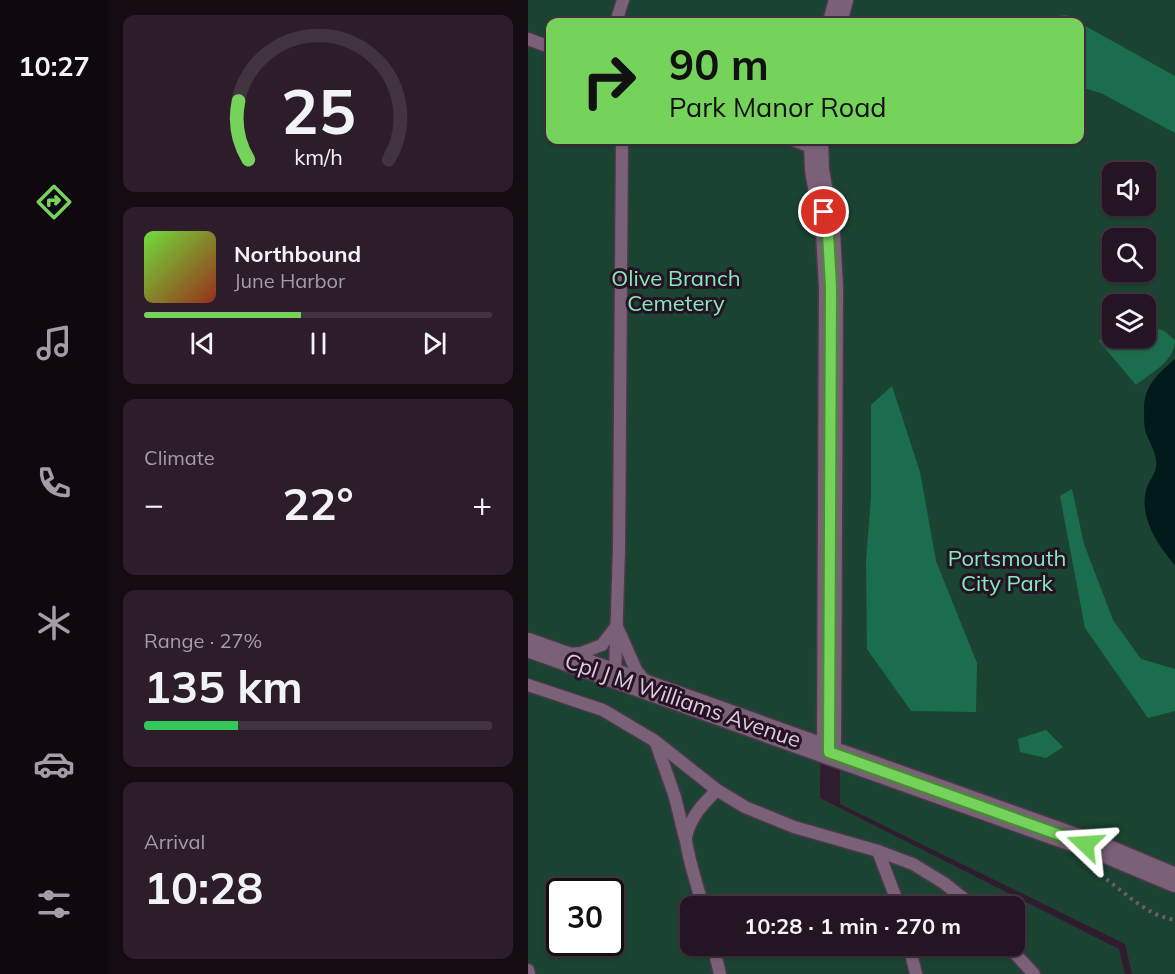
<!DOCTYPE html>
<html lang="en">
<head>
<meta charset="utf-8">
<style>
  body { margin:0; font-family:Mulish,sans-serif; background:#2d1d2b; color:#f1f3f6; height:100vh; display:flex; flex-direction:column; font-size:22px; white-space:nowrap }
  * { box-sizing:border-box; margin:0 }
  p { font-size:20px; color:#a39ea6 }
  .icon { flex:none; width:33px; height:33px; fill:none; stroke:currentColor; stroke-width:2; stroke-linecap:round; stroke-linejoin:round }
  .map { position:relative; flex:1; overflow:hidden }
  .drawer { display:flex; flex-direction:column; gap:15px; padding:15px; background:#140b13; width:420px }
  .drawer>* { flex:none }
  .banner { position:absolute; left:18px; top:18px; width:538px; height:126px; border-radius:12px; box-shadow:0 2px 4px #0004,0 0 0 2px #423341; background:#75d25b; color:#111; overflow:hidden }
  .controls { position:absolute; left:574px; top:162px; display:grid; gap:12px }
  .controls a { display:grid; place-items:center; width:54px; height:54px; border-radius:12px; background:#251423; box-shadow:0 2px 4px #0004,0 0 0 2px #423341; font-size:30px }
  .speed { position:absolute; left:18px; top:878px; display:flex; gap:12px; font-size:30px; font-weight:700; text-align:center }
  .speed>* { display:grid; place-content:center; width:78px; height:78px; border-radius:50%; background:#251423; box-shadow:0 2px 4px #0004,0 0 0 2px #423341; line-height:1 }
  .speed .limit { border:3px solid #111; border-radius:9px; background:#fff; color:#111 }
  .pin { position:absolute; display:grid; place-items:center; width:51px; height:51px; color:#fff; margin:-26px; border:3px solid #fff; border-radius:50%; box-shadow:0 2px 6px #0007 }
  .me { position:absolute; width:66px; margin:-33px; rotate:290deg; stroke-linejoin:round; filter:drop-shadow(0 0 4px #0008) }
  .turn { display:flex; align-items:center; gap:21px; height:126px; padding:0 24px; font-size:27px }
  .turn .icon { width:78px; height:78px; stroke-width:2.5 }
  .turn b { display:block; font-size:42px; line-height:51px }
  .big { font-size:45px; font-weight:700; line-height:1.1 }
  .drawer .tile { flex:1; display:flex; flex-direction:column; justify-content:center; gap:9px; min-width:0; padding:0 21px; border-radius:12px; background:#2d1d2b }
  .drawer .dial { align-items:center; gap:0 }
  .dial svg { height:156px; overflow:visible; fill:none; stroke:#423341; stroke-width:7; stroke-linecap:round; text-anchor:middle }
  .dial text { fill:#f1f3f6; stroke:none }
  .song { display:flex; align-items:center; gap:18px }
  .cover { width:72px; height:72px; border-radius:9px; background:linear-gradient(135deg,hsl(100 70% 55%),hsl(10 70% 35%)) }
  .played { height:6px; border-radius:3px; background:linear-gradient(90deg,#75d25b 45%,#423341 45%) }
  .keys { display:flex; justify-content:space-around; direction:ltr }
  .heat { display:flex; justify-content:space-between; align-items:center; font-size:33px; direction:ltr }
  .charge { height:9px; border-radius:4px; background:linear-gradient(90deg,#34c759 27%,#423341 0) }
  .trip { position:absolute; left:152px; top:896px; width:345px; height:60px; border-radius:12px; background:#251423; box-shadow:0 2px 4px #0004,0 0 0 2px #423341; font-weight:700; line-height:60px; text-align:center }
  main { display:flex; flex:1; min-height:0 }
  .dock { display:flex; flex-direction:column; width:108px; justify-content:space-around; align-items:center; background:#0f080e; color:#a39ea6 }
  .dock .icon { width:42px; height:42px }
  .dock .on { color:#75d25b }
  .dock b { font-size:27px; color:#f1f3f6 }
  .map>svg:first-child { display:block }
</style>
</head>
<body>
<main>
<nav class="dock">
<b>10:27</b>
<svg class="icon on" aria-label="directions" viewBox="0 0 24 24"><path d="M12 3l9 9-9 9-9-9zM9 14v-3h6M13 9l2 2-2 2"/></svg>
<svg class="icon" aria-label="music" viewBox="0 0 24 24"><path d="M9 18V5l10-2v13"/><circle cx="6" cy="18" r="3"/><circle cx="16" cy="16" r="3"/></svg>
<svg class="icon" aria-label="phone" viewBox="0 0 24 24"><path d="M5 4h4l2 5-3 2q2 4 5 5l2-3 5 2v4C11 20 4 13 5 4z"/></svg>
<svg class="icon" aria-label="climate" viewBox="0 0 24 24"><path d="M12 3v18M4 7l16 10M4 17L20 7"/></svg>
<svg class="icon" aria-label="car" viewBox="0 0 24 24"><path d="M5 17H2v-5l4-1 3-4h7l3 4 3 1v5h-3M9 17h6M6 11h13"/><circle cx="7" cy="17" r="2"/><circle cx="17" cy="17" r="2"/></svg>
<svg class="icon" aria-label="filters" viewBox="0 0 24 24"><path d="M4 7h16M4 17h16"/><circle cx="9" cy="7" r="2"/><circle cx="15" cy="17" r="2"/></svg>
</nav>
<section class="drawer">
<div class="tile dial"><svg viewBox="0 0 100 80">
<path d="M14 69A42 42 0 1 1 86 69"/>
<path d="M14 69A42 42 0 0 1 9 39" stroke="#75d25b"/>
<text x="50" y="56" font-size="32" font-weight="700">25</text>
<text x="50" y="72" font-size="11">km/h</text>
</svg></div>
<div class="tile">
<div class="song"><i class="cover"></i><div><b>Northbound</b><p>June Harbor</p></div></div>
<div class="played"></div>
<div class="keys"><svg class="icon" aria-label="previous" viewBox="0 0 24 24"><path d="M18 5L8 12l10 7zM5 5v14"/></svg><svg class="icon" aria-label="pause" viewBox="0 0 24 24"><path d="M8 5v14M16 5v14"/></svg><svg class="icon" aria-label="next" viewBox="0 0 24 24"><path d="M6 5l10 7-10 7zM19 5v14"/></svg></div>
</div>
<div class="tile"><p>Climate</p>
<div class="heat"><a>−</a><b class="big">22°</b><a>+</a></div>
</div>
<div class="tile"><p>Range · 27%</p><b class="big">135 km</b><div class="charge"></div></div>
<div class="tile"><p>Arrival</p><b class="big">10:28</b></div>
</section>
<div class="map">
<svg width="647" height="974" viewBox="0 0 647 974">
  <rect width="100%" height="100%" fill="#311b2f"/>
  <g fill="#1a4431" fill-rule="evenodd">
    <path d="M 0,0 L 308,0 L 302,22 L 22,22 L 22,140 L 279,140 L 297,251 L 292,798 L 591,949 L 597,974 L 0,974 ZM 32,891 L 82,891 L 82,942 L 32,942 ZM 162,906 L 486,906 L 486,945 L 162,945 Z"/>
    <path d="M 323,0 L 647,0 L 647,974 L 604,974 L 597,944 L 312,804 L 310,264 L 297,162 L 300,140 L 552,140 L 552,22 L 316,22 ZM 585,172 L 618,172 L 618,206 L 585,206 ZM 585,238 L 618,238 L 618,272 L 585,272 ZM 585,304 L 618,304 L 618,338 L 585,338 Z"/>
  </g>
  <g fill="#1b6e4d">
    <path d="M 538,15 L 551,22 L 493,22 Z"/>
    <path d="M 552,23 L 647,76 L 647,133 L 573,93 L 552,87 Z"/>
    <path d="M 585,316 L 585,338 L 618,338 L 618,324 L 636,331 L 647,340 C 647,361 623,373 608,385 L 571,341 Z"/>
    <path d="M 364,386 L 392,472 L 408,561 L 449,663 L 448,712 L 383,711 L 339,649 L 338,561 L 343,497 L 343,405 Z"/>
    <path d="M 544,489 L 556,544 L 585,620 L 613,659 L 647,669 L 647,711 L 620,718 L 557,628 L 532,496 Z"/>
    <path d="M 518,730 L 535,747 L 518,758 L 492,752 L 490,739 Z"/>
  </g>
  <path fill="#001a1b" d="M 647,359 L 647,565 C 630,546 611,517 618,490 C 621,479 630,473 628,460 C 627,450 620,440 617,430 C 616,424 616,418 616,412 C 615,386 629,375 647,359 Z"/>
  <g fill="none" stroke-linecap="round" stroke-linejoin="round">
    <g stroke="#4b394a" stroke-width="15">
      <g id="lane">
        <path d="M 88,22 L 95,0"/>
        <path d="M 0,39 L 22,47"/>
        <path d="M 265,140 L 288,149"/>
        <path d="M 90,629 L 108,670 L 118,682"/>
        <path d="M 39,654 L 53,653 L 74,645 L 89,625"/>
        <path d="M 87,675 L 91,549 L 94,140"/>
        <path d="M 0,685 L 75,710 L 127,741 L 189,790 L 217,807 L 266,827 L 350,851 L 371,906"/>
        <path d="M 128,743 L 147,797 L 157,838"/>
        <path d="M 350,851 L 385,864 L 416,883 L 445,906"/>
        <path d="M 175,906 C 171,893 157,846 158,837 C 162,817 176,803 189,790"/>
        <path d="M 185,945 L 192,974"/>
        <path d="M 381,945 L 388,974"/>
        <path d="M 479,945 L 506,974"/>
        <path d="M 0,970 L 1,974"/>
      </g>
    </g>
    <g stroke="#4b394a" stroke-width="27">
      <g id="street">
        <path d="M 307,22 L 313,0"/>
        <path d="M 288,140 L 289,170 L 300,233 L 303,287 L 301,752"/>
        <path d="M 0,645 L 578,851 L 647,880"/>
      </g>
    </g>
    <path stroke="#6d5a6b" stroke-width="4" stroke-dasharray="3 4.5" stroke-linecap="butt" d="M 566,871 C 593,887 615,915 647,920"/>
    <use href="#lane" stroke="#7a6177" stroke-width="12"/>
    <use href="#street" stroke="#7a6177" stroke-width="24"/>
  </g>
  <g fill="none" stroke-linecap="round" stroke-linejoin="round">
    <g stroke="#4c883b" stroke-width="15">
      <path id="route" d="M 296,212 L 300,233 L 303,287 L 301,752 L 557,844"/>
    </g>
    <use href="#route" stroke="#75d25b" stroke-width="10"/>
  </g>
  <g text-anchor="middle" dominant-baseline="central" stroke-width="6" stroke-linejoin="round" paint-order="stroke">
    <g font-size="22" fill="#80ecb9" stroke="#271225">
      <text x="148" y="278">Olive Branch<tspan x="148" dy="25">Cemetery</tspan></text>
      <text x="479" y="558">Portsmouth<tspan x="479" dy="25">City Park</tspan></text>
    </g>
    <g font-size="22" fill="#dbcdda" stroke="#271225">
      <text transform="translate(155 700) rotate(19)">Cpl J M Williams Avenue</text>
    </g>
  </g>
</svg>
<div class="controls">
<a><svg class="icon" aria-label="sound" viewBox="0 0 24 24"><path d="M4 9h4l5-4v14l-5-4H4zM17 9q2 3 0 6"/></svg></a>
<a><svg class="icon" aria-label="search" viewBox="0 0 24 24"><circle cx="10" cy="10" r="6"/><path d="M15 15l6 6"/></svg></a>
<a><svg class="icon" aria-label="layers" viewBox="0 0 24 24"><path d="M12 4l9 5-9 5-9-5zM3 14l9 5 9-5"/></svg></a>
</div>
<div class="speed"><div class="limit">30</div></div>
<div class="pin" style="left:296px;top:212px;background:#d93025"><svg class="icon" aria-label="arrive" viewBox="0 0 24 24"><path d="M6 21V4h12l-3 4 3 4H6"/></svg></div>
<svg class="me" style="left:557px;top:844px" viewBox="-20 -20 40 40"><path d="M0-17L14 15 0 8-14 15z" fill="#75d25b" stroke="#fff" stroke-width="4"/></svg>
<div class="trip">10:28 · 1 min · 270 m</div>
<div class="banner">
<div class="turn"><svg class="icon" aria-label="right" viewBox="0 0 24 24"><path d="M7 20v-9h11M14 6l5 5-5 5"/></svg><div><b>90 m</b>Park Manor Road</div></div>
</div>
</div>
</main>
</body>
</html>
